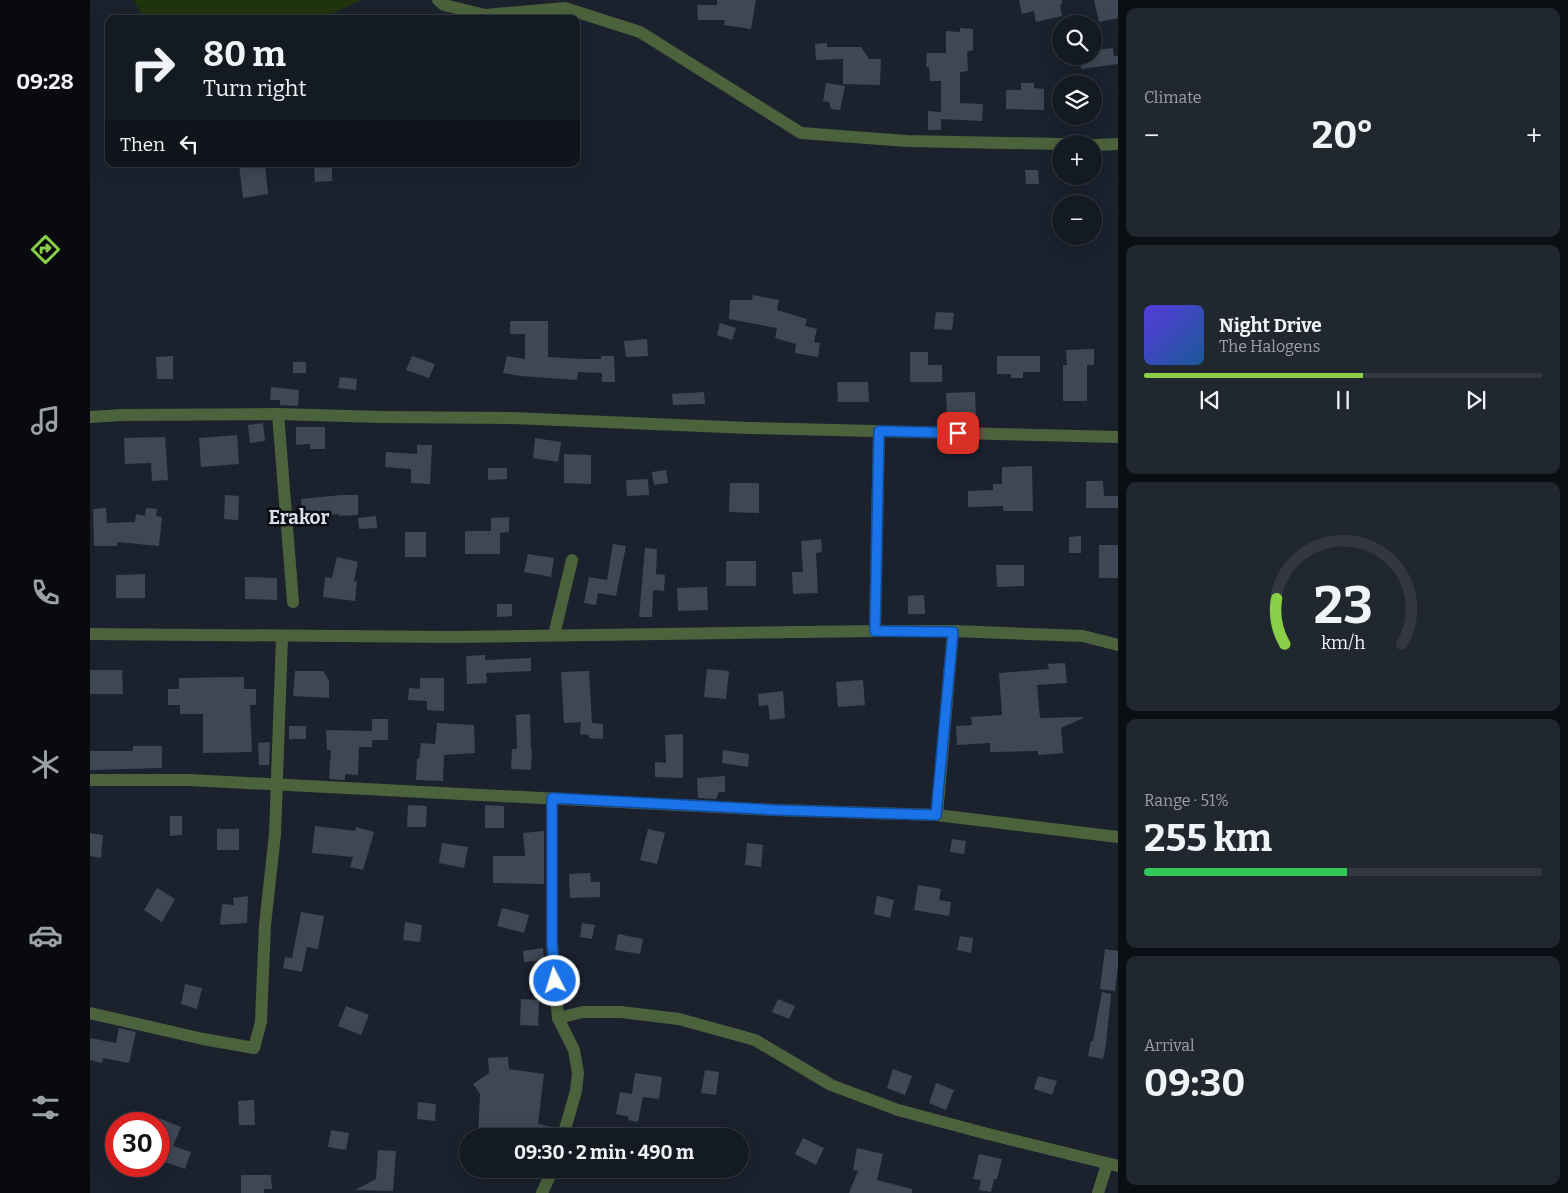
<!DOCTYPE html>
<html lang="en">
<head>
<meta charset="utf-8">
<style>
  body { margin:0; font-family:Bitter,serif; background:#21272f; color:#f1f3f6; height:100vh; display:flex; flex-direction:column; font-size:19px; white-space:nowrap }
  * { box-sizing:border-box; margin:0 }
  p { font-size:16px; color:#9da1a5 }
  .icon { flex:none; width:28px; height:28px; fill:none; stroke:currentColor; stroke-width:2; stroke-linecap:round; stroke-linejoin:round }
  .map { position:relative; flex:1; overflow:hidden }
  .sheet { display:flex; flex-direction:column; gap:8px; padding:8px; background:#0b0e13; width:450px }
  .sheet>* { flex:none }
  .guide { position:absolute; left:15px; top:15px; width:475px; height:152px; border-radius:10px; box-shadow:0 5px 20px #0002,0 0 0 1px #333840; background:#141a22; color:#f1f3f6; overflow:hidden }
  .tools { position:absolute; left:962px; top:15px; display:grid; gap:10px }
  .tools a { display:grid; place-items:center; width:50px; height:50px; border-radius:50%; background:#141a22; box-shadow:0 5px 20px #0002,0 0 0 1px #333840; font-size:25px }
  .speed { position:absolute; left:15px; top:1112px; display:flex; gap:10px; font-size:25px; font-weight:700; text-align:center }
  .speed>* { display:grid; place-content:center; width:65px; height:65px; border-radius:50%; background:#141a22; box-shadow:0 5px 20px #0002,0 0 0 1px #333840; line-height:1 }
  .speed .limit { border:8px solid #d22; background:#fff; color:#111 }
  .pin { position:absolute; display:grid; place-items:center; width:42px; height:42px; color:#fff; margin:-21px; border-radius:10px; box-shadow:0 2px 8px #0006 }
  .me { position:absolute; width:55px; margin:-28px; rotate:355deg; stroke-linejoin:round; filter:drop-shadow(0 0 4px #0008) }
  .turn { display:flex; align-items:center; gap:18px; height:105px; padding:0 15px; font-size:22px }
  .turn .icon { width:65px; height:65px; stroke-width:2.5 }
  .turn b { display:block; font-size:35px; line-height:42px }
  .then { display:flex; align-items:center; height:48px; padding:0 15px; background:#0003; gap:10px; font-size:19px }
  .big { font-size:38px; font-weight:700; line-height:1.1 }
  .sheet .widget { flex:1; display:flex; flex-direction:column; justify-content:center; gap:8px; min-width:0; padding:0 18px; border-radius:10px; background:#21272f }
  .sheet .dial { align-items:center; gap:0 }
  .dial svg { height:130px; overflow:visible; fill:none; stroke:#333840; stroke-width:7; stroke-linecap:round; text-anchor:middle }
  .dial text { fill:#f1f3f6; stroke:none }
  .song { display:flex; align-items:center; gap:15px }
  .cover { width:60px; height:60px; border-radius:8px; background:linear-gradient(135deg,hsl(250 70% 55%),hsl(210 70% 35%)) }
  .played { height:5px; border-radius:2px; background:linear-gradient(90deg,#89cf48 55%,#333840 55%) }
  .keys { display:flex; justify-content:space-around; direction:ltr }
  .heat { display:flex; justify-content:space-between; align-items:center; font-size:28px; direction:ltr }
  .charge { height:8px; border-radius:4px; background:linear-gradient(90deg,#34c759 51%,#333840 0) }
  .trip { position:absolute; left:369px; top:1128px; width:290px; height:50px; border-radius:25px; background:#141a22; box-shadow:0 5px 20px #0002,0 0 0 1px #333840; font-weight:700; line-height:50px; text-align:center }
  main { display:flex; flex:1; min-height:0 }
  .dock { display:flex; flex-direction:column; width:90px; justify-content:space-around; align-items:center; background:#080a0e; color:#9da1a5 }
  .dock .icon { width:35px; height:35px }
  .dock .selected { color:#89cf48 }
  .dock b { font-size:22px; color:#f1f3f6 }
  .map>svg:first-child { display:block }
</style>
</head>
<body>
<main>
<nav class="dock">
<b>09:28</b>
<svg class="icon selected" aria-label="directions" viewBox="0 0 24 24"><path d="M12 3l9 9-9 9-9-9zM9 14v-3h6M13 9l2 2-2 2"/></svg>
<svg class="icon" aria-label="music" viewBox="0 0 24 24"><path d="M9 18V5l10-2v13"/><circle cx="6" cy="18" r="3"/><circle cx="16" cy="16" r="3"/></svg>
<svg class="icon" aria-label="phone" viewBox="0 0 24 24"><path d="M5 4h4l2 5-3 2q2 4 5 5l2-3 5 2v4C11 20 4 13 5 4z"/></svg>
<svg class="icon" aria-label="climate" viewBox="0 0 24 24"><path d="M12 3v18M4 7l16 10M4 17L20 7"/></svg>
<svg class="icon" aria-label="car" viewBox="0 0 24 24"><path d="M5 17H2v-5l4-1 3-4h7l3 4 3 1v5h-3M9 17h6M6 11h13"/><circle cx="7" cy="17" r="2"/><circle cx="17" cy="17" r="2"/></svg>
<svg class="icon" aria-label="filters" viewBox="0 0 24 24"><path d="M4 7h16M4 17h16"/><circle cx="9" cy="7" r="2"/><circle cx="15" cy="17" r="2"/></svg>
</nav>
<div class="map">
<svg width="1028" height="1193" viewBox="0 0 1028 1193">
  <rect width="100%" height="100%" fill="#1b222e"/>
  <path fill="#20340e" d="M 44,0 L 272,0 L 230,19 L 53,19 Z"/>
  <g fill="#3f4755">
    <path d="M 627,0 L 666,0 L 661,29 L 634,25 L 635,20 L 608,20 L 607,5 L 627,5 Z"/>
    <path d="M 929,0 L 972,0 L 972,4 L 970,5 L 972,16 L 946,22 L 944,11 L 932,14 Z"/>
    <path d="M 1004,0 L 1028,0 L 1028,18 L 1009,22 Z"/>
    <path d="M 870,28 L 883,29 L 883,50 L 877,52 L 878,71 L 870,72 L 870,103 L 893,104 L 892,121 L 851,119 L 851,130 L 838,130 L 838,111 L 851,112 L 851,81 L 840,81 L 839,67 L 836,67 L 837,53 L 856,53 L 856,31 L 870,32 Z"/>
    <path d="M 737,43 L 737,47 L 771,47 L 779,59 L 791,59 L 790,85 L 753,84 L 753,59 L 726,60 L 725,44 Z"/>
    <path d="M 1023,48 L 1024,56 L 1028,56 L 1028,64 L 991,69 L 990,56 L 1004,56 L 1004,50 Z"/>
    <path d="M 736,83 L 755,86 L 750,110 L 741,109 L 739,102 L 733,101 Z"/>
    <path d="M 931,83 L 944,83 L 944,88 L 954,89 L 954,110 L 916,109 L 916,90 L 931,90 Z"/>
    <path d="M 149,164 L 175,164 L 178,194 L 153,198 Z"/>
    <path d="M 224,165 L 242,165 L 242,181 L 225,182 Z"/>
    <path d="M 935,170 L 948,170 L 949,184 L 936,184 Z"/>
    <path d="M 663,295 L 689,300 L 687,310 L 717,319 L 715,326 L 727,329 L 724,342 L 730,343 L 728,357 L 705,353 L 706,344 L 685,338 L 687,328 L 639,319 L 640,300 L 662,300 Z"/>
    <path d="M 846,312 L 864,313 L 862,330 L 844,329 Z"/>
    <path d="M 420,321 L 458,321 L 458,357 L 494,359 L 511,359 L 511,356 L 524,356 L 525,382 L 512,382 L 512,373 L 488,372 L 487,380 L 431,376 L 413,373 L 417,356 L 435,359 L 435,334 L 420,334 Z"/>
    <path d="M 630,323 L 646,328 L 642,340 L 627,335 Z"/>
    <path d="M 557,339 L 558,356 L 536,357 L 534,341 Z"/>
    <path d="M 1004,349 L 1004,365 L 997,365 L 997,401 L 973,401 L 973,365 L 977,365 L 976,350 Z"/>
    <path d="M 820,352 L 838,352 L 838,365 L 852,365 L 852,382 L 820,382 Z"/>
    <path d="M 83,356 L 83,379 L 67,379 L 66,357 Z"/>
    <path d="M 322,356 L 345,364 L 339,378 L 316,370 Z"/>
    <path d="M 907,356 L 950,356 L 950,372 L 933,372 L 933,378 L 921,378 L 921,374 L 907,374 Z"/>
    <rect x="203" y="362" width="13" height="11"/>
    <path d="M 250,377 L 267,379 L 266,390 L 248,388 Z"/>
    <path d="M 747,382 L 778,382 L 779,402 L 748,402 Z"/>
    <path d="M 181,387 L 209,390 L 208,406 L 190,405 L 190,400 L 180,400 Z"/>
    <path d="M 614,392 L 615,404 L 583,405 L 582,394 Z"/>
    <path d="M 885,392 L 886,414 L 857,415 L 856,393 Z"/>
    <path d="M 173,423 L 175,441 L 160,443 L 158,425 Z"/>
    <path d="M 206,427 L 235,427 L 235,449 L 220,449 L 220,444 L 206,445 Z"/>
    <path d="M 147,435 L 149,464 L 111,467 L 109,438 Z"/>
    <path d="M 75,437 L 78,480 L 62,481 L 61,463 L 35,464 L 34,438 Z"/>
    <path d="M 445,438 L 471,442 L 468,462 L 443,458 Z"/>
    <path d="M 327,445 L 342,445 L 340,484 L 321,483 L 321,469 L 295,467 L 296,452 L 327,454 Z"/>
    <path d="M 474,454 L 501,455 L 501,484 L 474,483 Z"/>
    <path d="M 942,466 L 943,511 L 913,511 L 913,506 L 878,507 L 878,491 L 903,490 L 903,484 L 912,484 L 912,467 Z"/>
    <path d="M 398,468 L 417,468 L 417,479 L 398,480 Z"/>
    <path d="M 576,470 L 578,483 L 564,485 L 562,472 Z"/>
    <path d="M 558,479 L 559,495 L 537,496 L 536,480 Z"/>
    <path d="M 996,481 L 1013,481 L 1014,496 L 1028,496 L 1028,508 L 996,508 Z"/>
    <path d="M 640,483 L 669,483 L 669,513 L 639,512 Z"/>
    <path d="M 135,495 L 149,496 L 148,520 L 134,519 Z"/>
    <path d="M 251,495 L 268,495 L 268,515 L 249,516 L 249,514 L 212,517 L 211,499 Z"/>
    <path d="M 16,508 L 17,523 L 45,522 L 46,514 L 55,516 L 56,508 L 67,509 L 66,516 L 72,517 L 69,546 L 27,542 L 27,546 L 4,546 L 3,509 Z"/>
    <path d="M 286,516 L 287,528 L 269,529 L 268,518 Z"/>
    <path d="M 419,517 L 419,532 L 410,533 L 410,554 L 375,554 L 375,531 L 401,531 L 401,518 Z"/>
    <rect x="315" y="532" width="21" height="25"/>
    <path d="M 991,536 L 991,553 L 979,553 L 979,537 Z"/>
    <path d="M 731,539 L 732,552 L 726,553 L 728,593 L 703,594 L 702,572 L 713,572 L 711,541 Z"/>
    <path d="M 523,544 L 536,546 L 526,596 L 508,593 L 506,605 L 494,603 L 499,577 L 517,580 Z"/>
    <rect x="1009" y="545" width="19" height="33"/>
    <path d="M 555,548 L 567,549 L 566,574 L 575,575 L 574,591 L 563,590 L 562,617 L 549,617 Z"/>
    <path d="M 438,554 L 464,558 L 461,577 L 434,572 Z"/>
    <path d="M 247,557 L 268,562 L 264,581 L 267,582 L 265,601 L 233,597 L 235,577 L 242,578 Z"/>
    <rect x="636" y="561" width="30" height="25"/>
    <path d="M 906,565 L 934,565 L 934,586 L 907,587 Z"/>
    <path d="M 55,574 L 55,598 L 26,598 L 26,575 Z"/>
    <path d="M 155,577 L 187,578 L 187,600 L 155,599 Z"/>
    <path d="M 617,587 L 618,610 L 588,611 L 587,588 Z"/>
    <path d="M 834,595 L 835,614 L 818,614 L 818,596 Z"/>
    <path d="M 407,604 L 422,604 L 422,616 L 407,617 Z"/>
    <path d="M 395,655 L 395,660 L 441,658 L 441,671 L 396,673 L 397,683 L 377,684 L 376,656 Z"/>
    <path d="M 975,663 L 977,683 L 947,685 L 950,718 L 995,717 L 971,728 L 973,753 L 948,755 L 948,751 L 900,752 L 900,743 L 867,745 L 866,726 L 882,725 L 881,717 L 912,715 L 909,673 L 959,669 L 958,664 Z"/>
    <path d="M 617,669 L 639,671 L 636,699 L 614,697 Z"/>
    <path d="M 0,670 L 32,670 L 33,694 L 0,694 Z"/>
    <path d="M 205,671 L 233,671 L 239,680 L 239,698 L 203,696 Z"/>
    <path d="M 499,671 L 502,723 L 513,724 L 513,739 L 499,738 L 499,735 L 490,734 L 491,722 L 474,723 L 471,672 Z"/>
    <path d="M 154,677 L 154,689 L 166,689 L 166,705 L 160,705 L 162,752 L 113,753 L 113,714 L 90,714 L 90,705 L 78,705 L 78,689 L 89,689 L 89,678 Z"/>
    <path d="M 330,678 L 354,678 L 354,711 L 337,710 L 337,701 L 318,700 L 319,688 L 330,689 Z"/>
    <path d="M 773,680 L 775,705 L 748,707 L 746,682 Z"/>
    <path d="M 693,691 L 695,718 L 680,720 L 678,705 L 669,706 L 668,694 Z"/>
    <path d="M 440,714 L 441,749 L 442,749 L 441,770 L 421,769 L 422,749 L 427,749 L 426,715 Z"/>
    <path d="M 282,719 L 298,719 L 298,740 L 282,740 L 282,747 L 269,747 L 268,775 L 255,774 L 255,780 L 239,779 L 241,750 L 237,750 L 236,730 L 282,731 Z"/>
    <path d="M 347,723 L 384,725 L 385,753 L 354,755 L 353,781 L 326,780 L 327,759 L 329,759 L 331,743 L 345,744 Z"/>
    <rect x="199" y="726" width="17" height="13"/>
    <path d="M 593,734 L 593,778 L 565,777 L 565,762 L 576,763 L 575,735 Z"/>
    <path d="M 180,742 L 179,765 L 169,765 L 168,743 Z"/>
    <path d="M 43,746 L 72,746 L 72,768 L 0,770 L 0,751 L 43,751 Z"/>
    <path d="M 633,750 L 659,754 L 658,767 L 632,763 Z"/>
    <path d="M 635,776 L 635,792 L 629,792 L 626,799 L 608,798 L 607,778 Z"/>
    <path d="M 318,805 L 337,806 L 336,827 L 317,827 Z"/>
    <path d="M 395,805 L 414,806 L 414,828 L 395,828 Z"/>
    <path d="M 80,816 L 92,816 L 92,835 L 80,836 Z"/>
    <path d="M 225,826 L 265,831 L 266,827 L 284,832 L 273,870 L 260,867 L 263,857 L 222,853 Z"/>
    <rect x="127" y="829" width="22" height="21"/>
    <path d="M 558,829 L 575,833 L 567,864 L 550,860 Z"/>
    <path d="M 454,831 L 454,884 L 403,883 L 403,856 L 435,856 L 433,833 Z"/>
    <path d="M 0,833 L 13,835 L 11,858 L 0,856 Z"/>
    <path d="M 862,839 L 876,841 L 874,854 L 860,852 Z"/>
    <path d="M 352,843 L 378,847 L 374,868 L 349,863 Z"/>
    <path d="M 657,843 L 673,845 L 671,867 L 655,865 Z"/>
    <path d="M 500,873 L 501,882 L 510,882 L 510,897 L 480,898 L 479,874 Z"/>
    <path d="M 828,885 L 851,889 L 849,900 L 861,902 L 859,916 L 824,910 Z"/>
    <path d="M 67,888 L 85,899 L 72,922 L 54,910 Z"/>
    <path d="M 158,896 L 157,923 L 130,925 L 132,904 L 144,905 L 143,898 Z"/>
    <path d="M 787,896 L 804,900 L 800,918 L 784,914 Z"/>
    <path d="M 412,908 L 439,915 L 434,933 L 407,926 Z"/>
    <path d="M 211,912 L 234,916 L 228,949 L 217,947 L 212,972 L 193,968 L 195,957 L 202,958 Z"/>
    <path d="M 315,922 L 332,925 L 330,942 L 313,940 Z"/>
    <path d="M 492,923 L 505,925 L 502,939 L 490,937 Z"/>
    <path d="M 528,934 L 553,939 L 550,954 L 525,950 Z"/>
    <path d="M 870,936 L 883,938 L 881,953 L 867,950 Z"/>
    <path d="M 453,948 L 454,960 L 434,962 L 433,951 Z"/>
    <path d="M 1015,949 L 1028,951 L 1028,966 L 1025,991 L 1010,989 Z"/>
    <path d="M 95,984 L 112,988 L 107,1009 L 91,1004 Z"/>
    <path d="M 1012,992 L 1021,994 L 1016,1044 L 1013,1059 L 998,1056 L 1001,1041 L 1003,1041 Z"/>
    <path d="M 431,999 L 449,1000 L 448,1026 L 430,1025 Z"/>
    <path d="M 688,999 L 705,1006 L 699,1019 L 682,1012 Z"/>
    <path d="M 256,1006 L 279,1015 L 271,1035 L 248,1026 Z"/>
    <path d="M 29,1028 L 46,1032 L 39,1063 L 13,1058 L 12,1063 L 0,1060 L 0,1038 L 26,1043 Z"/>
    <path d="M 418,1057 L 419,1069 L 454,1074 L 448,1124 L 467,1128 L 465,1136 L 388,1136 L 390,1094 L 383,1084 L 399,1073 L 398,1058 Z"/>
    <path d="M 803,1069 L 822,1076 L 815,1095 L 797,1088 Z"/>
    <path d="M 615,1070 L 629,1072 L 626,1095 L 611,1093 Z"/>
    <path d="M 545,1073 L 572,1077 L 569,1099 L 553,1097 L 548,1122 L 538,1120 L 539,1117 L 526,1114 L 530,1092 L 542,1094 Z"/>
    <path d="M 948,1076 L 967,1081 L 962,1095 L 944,1089 Z"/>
    <path d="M 846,1083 L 864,1090 L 856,1110 L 839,1103 Z"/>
    <path d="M 164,1100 L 165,1125 L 149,1125 L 148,1101 Z"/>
    <path d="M 328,1102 L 346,1104 L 345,1121 L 327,1119 Z"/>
    <path d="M 69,1118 L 91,1127 L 83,1146 L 101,1152 L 95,1169 L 72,1161 L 74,1153 L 69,1151 Z"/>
    <path d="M 241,1130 L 259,1133 L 256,1150 L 238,1147 Z"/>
    <path d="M 713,1138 L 734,1148 L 726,1165 L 705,1154 Z"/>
    <path d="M 767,1148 L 793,1154 L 787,1180 L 822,1189 L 822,1193 L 759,1193 L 768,1171 L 763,1170 Z"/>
    <path d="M 288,1150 L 306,1151 L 303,1191 L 265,1190 L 286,1179 Z"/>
    <path d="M 889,1154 L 912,1159 L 907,1179 L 904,1179 L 901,1192 L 889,1190 L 891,1180 L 883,1179 Z"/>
    <path d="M 151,1175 L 181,1175 L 182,1189 L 174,1189 L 174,1193 L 151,1193 Z"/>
  </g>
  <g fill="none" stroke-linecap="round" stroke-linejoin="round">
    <g stroke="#4c623c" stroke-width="12">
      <path d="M 348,0 L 354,5 L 395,15 L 475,8 L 550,32 L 711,133 L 817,141 L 971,144"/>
      <path d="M 1004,145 L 1028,144"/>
      <path d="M 188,414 L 203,602"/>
      <path d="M 0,417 L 32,415 L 188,414 L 291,417 L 422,418 L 659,428 L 1028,437"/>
      <path d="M 785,631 L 789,431"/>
      <path d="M 0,634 L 361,637 L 785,631 L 863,631 L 993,636 L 1028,645"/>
      <path d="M 464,635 L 482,560"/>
      <path d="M 0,780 L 99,780 L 686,810 L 847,815 L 1028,837"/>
      <path d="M 462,798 L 462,943 L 468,1018 L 484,1050 L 488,1073 L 486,1091 L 473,1136"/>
      <path d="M 847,815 L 863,631"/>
      <path d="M 0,1013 L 113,1039 L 164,1048 L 171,1022 L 175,925 L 185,834 L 192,637"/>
      <path d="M 468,1018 L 493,1012 L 531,1012 L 589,1019 L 665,1040 L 741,1085 L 808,1110 L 894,1133 L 1028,1166"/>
      <path d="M 452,1193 L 463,1169"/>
      <path d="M 1008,1193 L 1017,1164"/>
    </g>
  </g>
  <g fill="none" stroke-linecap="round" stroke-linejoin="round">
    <g stroke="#114b97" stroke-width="12">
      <path id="route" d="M 465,981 L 462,943 L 462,798 L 686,810 L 846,815 L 863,632 L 785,631 L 789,431 L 868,433"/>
    </g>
    <use href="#route" stroke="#1a73e8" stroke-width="9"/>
  </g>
  <g text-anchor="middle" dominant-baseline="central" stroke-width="5" stroke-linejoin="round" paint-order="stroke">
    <g font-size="19" font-weight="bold" fill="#dadee7" stroke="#080b11">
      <text x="209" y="517">Erakor</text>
    </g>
  </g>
</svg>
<div class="tools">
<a><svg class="icon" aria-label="search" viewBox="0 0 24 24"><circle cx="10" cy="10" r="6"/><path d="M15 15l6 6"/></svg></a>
<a><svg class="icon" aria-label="layers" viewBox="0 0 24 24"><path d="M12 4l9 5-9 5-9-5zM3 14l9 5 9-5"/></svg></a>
<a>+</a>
<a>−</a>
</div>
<div class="speed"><div class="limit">30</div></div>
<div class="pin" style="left:868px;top:433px;background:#d93025"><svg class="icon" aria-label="arrive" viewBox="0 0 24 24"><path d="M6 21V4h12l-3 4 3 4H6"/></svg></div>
<svg class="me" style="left:465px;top:981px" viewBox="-20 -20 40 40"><circle r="17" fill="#1a73e8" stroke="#fff" stroke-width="3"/><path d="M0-11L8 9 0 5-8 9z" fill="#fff"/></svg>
<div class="trip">09:30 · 2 min · 490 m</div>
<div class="guide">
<div class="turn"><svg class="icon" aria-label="right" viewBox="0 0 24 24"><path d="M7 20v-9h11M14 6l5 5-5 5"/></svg><div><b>80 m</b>Turn right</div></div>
<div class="then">Then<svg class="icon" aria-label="left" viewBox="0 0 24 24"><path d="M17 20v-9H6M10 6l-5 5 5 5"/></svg></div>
</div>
</div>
<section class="sheet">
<div class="widget"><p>Climate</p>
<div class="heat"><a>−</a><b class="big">20°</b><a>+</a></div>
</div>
<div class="widget">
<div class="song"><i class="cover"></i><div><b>Night Drive</b><p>The Halogens</p></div></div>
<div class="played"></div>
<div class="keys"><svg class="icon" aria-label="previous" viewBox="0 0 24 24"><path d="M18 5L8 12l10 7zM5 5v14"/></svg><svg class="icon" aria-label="pause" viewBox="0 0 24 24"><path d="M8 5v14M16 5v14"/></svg><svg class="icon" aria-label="next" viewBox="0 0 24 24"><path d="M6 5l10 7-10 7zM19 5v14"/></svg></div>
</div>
<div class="widget dial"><svg viewBox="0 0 100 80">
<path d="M14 69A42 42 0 1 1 86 69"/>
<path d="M14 69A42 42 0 0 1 9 41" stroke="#89cf48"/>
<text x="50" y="56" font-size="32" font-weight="700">23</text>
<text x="50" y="72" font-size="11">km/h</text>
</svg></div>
<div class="widget"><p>Range · 51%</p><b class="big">255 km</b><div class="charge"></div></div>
<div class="widget"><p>Arrival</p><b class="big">09:30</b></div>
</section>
</main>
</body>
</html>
